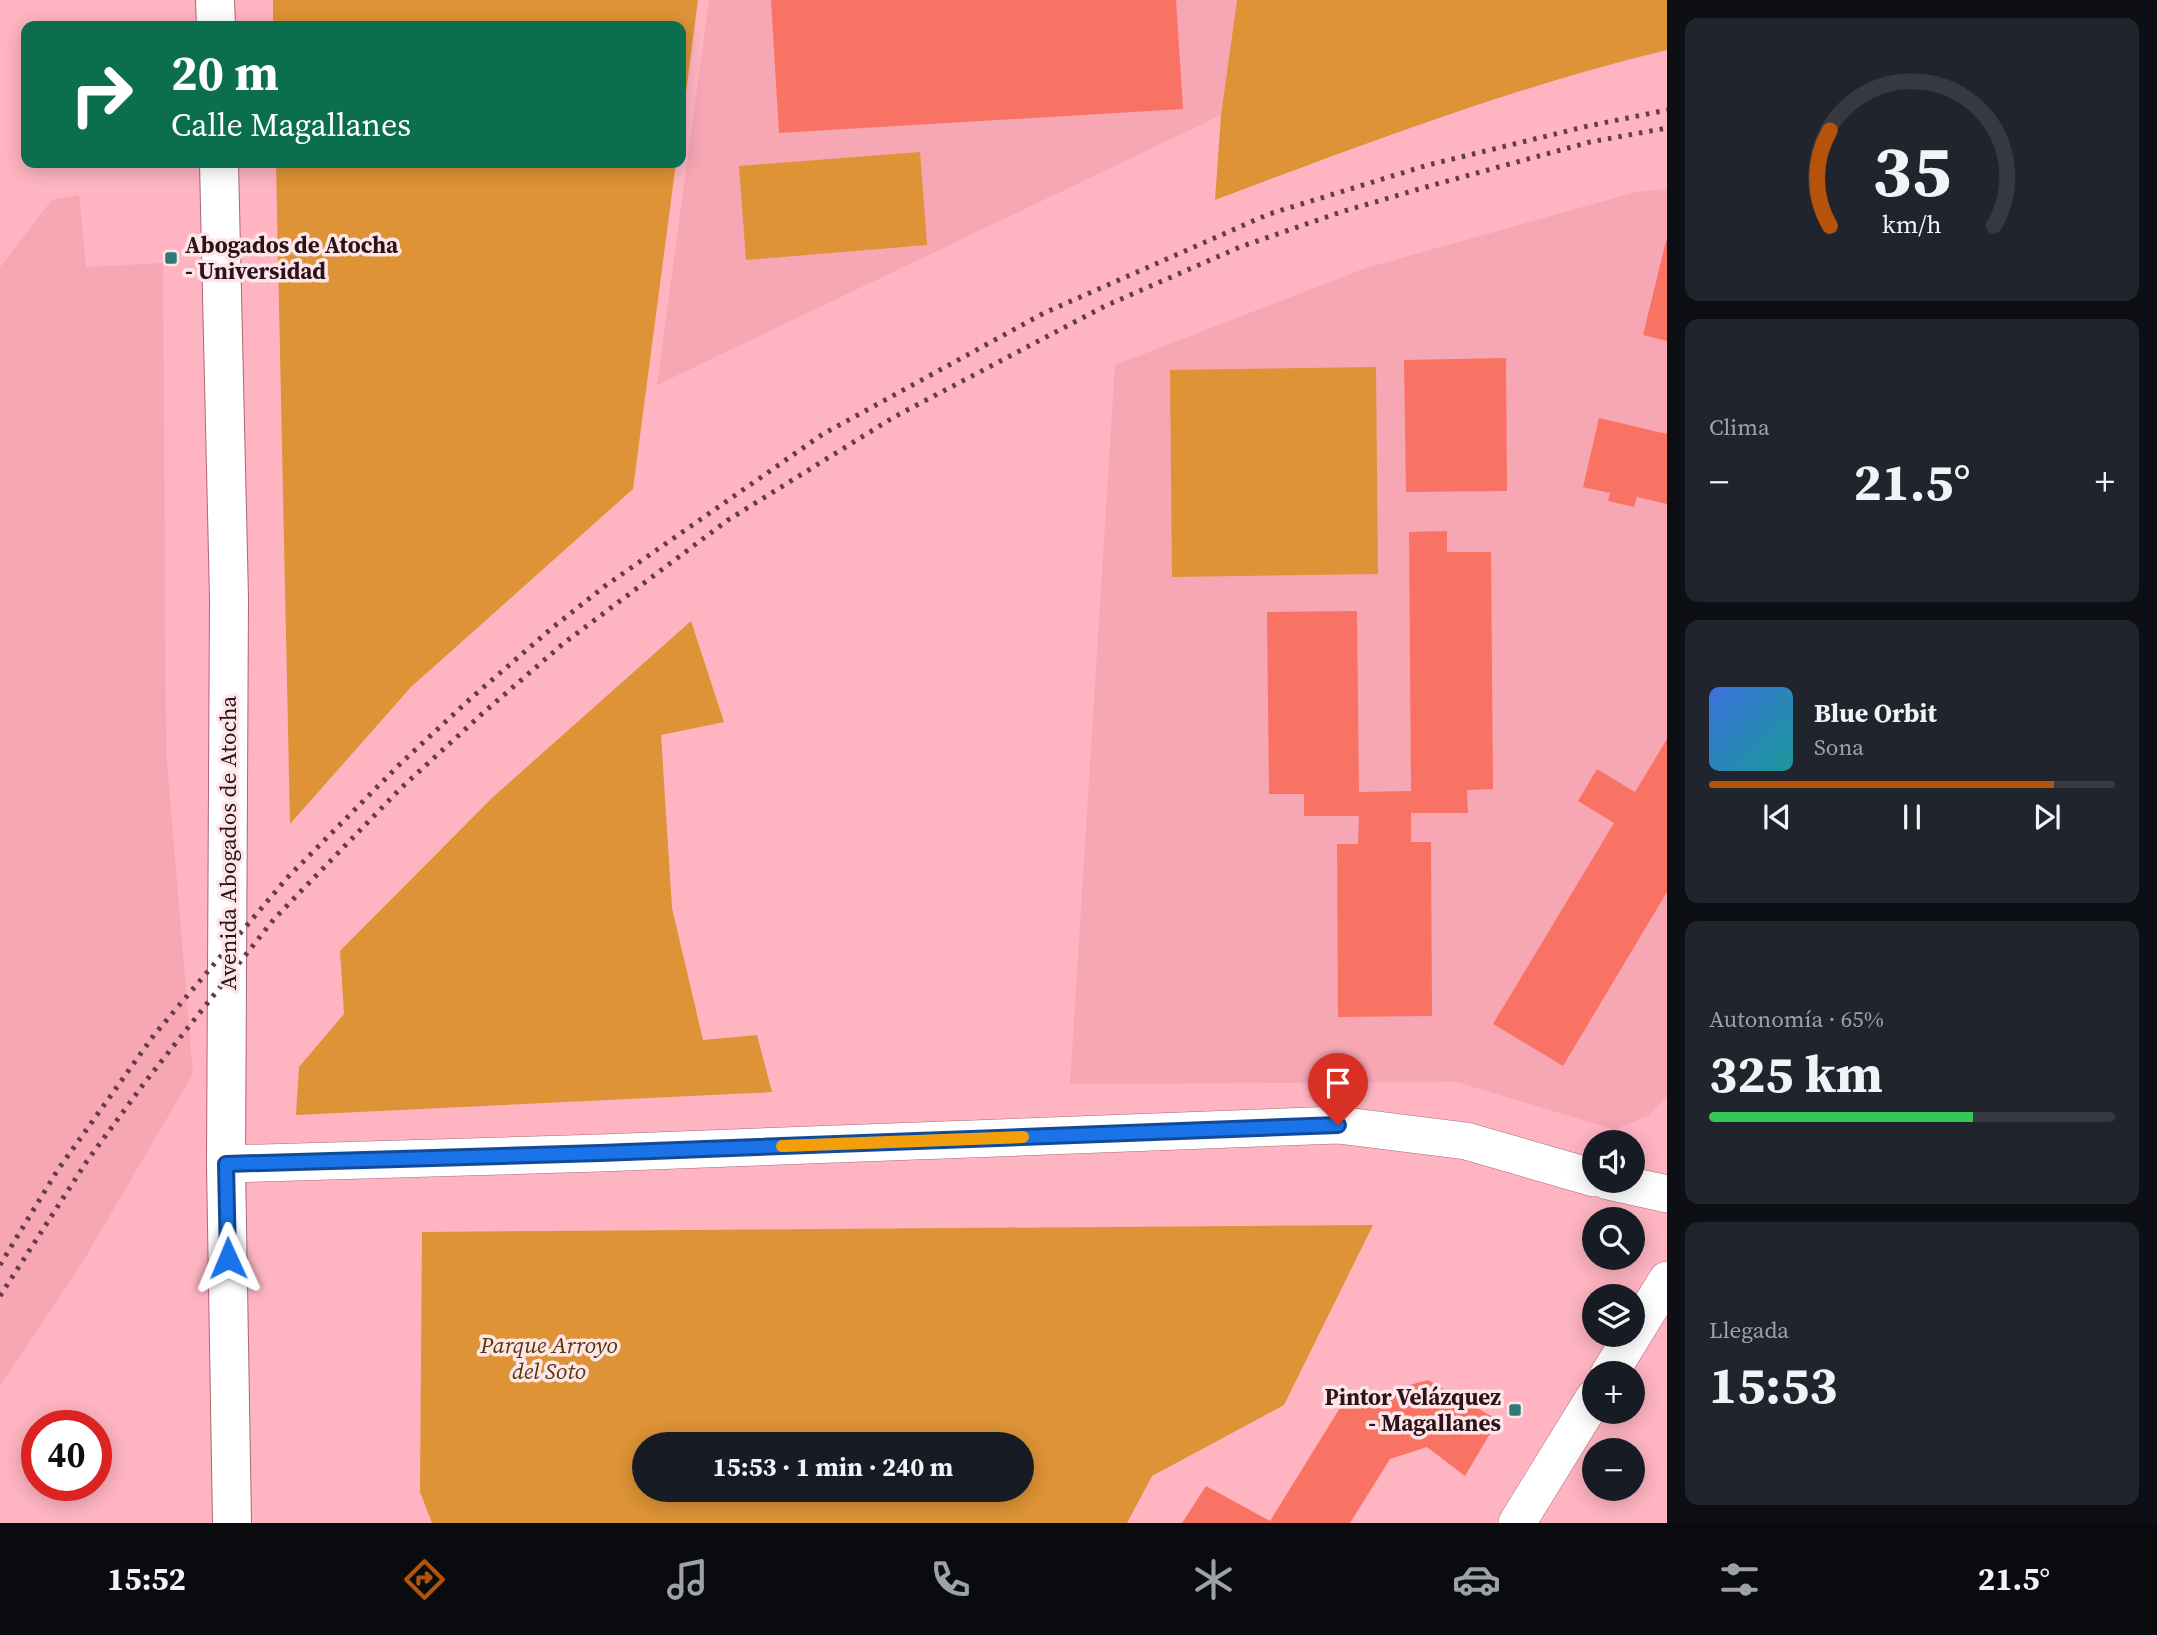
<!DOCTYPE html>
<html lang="es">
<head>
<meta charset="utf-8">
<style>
  body { margin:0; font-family:"Source Serif 4",serif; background:#20242c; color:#f1f3f6; height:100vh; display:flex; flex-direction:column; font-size:26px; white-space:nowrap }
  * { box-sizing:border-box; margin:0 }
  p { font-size:23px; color:#9ea1a6 }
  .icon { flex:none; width:38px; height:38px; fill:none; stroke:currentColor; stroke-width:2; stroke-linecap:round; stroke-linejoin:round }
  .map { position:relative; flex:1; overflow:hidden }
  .details { display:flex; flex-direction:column; gap:18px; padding:18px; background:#0d0f14; width:490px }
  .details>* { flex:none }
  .guide { position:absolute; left:21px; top:21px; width:665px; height:147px; border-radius:14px; box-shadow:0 4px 18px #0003; background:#0b6e4f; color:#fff; overflow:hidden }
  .fabs { position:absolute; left:1582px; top:1130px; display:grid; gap:14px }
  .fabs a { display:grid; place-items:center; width:63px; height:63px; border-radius:50%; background:#171b24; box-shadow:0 4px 18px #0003; font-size:35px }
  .speed { position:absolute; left:21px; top:1410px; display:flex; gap:14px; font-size:35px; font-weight:700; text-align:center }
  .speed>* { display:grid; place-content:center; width:91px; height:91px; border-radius:50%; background:#171b24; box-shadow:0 4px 18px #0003; line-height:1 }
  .speed .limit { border:10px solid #d22; background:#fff; color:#111 }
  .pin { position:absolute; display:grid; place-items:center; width:60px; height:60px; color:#fff; margin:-72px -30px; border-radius:50% 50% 50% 0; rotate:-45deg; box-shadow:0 0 7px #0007 }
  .pin .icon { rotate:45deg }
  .me { position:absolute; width:77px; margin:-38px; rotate:359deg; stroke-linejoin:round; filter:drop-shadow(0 0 5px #0008) }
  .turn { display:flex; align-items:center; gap:24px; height:147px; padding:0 35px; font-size:32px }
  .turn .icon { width:91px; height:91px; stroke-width:2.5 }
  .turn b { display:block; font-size:49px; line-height:60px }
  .big { font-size:52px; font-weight:700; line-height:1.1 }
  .details .widget { flex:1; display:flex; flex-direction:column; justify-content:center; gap:10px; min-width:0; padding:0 24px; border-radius:14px; background:#20242c }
  .details .dial { align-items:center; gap:0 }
  .dial svg { height:182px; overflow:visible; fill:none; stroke:#363941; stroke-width:7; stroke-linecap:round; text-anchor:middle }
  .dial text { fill:#f1f3f6; stroke:none }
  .song { display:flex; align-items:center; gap:21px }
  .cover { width:84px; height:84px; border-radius:10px; background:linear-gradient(135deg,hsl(220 70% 55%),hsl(180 70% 35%)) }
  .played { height:7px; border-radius:4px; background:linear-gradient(90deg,#b45309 85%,#363941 85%) }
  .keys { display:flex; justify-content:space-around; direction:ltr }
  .heat { display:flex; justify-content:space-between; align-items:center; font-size:38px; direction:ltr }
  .charge { height:10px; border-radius:5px; background:linear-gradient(90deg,#34c759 65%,#363941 0) }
  .trip { position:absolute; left:632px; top:1432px; width:402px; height:70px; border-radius:35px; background:#171b24; box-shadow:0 4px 18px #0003; font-weight:700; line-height:70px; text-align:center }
  .menu { display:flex; height:112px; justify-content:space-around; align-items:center; background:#090b0e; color:#9ea1a6 }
  .menu .icon { width:49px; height:49px }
  .menu .selected { color:#b45309 }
  .menu b { font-size:32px; color:#f1f3f6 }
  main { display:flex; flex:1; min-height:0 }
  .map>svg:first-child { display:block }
</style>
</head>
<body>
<main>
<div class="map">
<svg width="1667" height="1523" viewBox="0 0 1667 1523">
  <rect width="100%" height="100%" fill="#feb4c1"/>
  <g fill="#f7a6b4">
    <path d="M 709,0 L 1237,0 L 1221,115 L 657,385 Z"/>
    <path d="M 1667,189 L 1667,1096 L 1649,1115 L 1615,1130 L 1457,1082 L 1070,1084 L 1115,365 L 1366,268 L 1636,192 Z"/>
    <path d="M 79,195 L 86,267 L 163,263 L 166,749 L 193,1074 L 82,1263 L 0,1386 L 0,267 L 52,200 Z"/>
  </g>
  <g fill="#dd9336" fill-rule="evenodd">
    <path d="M 273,0 L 698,0 L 681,131 L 681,26 L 273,26 Z"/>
    <path d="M 1237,0 L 1667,0 L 1667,50 C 1513,87 1364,144 1215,200 L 1221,115 Z"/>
    <path d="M 920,152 L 927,245 L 746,260 L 739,166 Z"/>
    <path d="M 276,163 L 676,163 L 633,489 L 411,687 L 290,824 Z"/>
    <path d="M 1376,367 L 1378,574 L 1172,577 L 1170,370 Z"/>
    <path d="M 691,621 L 724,722 L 661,735 L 672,908 L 703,1040 L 757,1035 L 772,1092 L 296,1115 L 299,1067 L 344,1014 L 340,951 L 493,797 Z"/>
    <path d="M 1373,1225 L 1284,1405 L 1152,1476 L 1127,1523 L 432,1523 L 420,1492 L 422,1232 ZM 644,1444 L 1022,1444 L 1022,1489 L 644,1489 Z"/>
  </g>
  <g fill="#f97365">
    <path d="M 771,0 L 1176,0 L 1183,109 L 779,133 Z"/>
    <path d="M 1666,241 L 1667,241 L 1667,341 L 1643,335 Z"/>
    <path d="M 1506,358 L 1507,491 L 1406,492 L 1404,360 Z"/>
    <path d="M 1599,418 L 1667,434 L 1667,504 L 1637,497 L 1634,507 L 1608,501 L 1610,493 L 1583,487 Z"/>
    <path d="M 1447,531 L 1447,552 L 1491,552 L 1493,789 L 1467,790 L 1468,813 L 1411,813 L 1411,842 L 1431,842 L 1432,1016 L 1338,1017 L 1337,844 L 1358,844 L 1359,816 L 1304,816 L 1304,794 L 1269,794 L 1267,612 L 1357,611 L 1359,792 L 1411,791 L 1409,532 Z"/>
    <path d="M 1667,739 L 1667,892 L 1563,1066 L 1493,1024 L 1614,823 L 1578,801 L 1597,769 L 1635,792 Z"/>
    <path d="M 1428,1380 L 1498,1420 L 1465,1476 L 1427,1447 L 1390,1459 L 1350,1523 L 1182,1523 L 1206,1486 L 1270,1521 L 1343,1403 Z"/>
  </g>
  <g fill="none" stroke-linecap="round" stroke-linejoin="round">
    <g stroke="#ab6875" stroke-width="38">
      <g id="street">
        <path d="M 226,1164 L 600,1153 L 1338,1125 L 1466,1141 L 1594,1178"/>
        <path d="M 1608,1181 L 1667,1194"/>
        <path d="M 1609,1374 L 1667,1280"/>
        <path d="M 1517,1523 L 1594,1398"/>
      </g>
    </g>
    <g stroke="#ab6875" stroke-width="40">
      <g id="secondary">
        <path d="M 215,0 L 216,26"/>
        <path d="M 219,163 L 229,599 L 226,1164 L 232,1523"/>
      </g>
    </g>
    <use href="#street" stroke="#fff" stroke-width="37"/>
    <use href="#secondary" stroke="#fff" stroke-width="38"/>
    <g stroke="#643d45" stroke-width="5" stroke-dasharray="3.5 7" stroke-linecap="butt">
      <path d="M 0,1265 L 57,1171 L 154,1035 L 287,878 L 400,764 L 470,699 L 552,628 L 605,586 L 823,434 L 1044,313 L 1269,214 L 1428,165 L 1588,126 L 1667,110"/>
      <path d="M 0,1296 L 87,1161 L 145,1082 L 274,919 L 401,788 L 483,713 L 564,643 L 728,520 L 894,417 L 1105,306 L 1240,247 L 1341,212 L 1433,185 L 1590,142 L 1667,128"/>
    </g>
  </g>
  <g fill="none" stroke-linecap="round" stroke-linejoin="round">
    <g stroke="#114b97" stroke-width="18">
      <path id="route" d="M 228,1258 L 226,1164 L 600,1153 L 1338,1125"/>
    </g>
    <use href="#route" stroke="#1a73e8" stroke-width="12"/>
    <path stroke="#f59e0b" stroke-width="12" d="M 782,1146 L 1023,1137"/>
  </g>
  <g fill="#317973" stroke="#fde6e9" stroke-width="2.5">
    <rect x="164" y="251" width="14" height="14" rx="3.5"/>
    <rect x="1508" y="1403" width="14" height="14" rx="3.5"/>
  </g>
  <g text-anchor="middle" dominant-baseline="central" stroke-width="7" stroke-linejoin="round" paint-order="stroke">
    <g font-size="23" font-weight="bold" fill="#2d1319" stroke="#fde6e9" text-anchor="start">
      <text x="185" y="245">Abogados de Atocha<tspan x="185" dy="26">- Universidad</tspan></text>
      <text x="1501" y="1397" text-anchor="end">Pintor Velázquez<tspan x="1501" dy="26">- Magallanes</tspan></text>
    </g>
    <g font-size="23" fill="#2d1319" stroke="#fde6e9">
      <text transform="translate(228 843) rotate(-90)">Avenida Abogados de Atocha</text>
    </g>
    <g font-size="23" font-style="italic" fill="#593502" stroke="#fde6e9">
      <text x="549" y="1345">Parque Arroyo<tspan x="549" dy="26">del Soto</tspan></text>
    </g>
  </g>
</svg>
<div class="fabs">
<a><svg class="icon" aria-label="sound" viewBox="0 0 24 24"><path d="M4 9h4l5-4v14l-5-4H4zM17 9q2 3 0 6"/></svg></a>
<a><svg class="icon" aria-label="search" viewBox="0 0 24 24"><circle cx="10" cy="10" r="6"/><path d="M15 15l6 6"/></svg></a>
<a><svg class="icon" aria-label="layers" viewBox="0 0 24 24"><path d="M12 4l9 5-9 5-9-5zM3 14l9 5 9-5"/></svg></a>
<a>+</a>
<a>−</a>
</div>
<div class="speed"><div class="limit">40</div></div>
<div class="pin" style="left:1338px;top:1125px;background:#d93025"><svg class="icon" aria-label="arrive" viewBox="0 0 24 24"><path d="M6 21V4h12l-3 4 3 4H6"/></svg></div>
<svg class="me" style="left:228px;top:1258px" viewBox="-20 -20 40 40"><path d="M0-17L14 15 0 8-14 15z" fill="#1a73e8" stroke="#fff" stroke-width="4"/></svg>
<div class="trip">15:53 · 1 min · 240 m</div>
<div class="guide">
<div class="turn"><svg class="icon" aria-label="right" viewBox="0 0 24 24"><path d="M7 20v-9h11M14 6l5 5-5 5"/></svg><div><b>20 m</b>Calle Magallanes</div></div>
</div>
</div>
<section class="details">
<div class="widget dial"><svg viewBox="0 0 100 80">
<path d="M14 69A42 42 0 1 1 86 69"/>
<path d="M14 69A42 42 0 0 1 14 27" stroke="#b45309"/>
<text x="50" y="56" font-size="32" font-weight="700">35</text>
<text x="50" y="72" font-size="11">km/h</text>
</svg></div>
<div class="widget"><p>Clima</p>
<div class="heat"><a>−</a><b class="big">21.5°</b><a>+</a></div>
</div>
<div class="widget">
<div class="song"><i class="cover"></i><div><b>Blue Orbit</b><p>Sona</p></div></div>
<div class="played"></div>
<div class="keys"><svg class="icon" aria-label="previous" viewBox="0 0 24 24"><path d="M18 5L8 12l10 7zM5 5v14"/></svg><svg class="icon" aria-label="pause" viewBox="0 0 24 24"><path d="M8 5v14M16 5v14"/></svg><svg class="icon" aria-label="next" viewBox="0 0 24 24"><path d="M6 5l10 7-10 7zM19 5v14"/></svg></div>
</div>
<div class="widget"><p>Autonomía · 65%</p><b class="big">325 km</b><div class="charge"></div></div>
<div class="widget"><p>Llegada</p><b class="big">15:53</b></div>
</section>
</main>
<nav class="menu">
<b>15:52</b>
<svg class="icon selected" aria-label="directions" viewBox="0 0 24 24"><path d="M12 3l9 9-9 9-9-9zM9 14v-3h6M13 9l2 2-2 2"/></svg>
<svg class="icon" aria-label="music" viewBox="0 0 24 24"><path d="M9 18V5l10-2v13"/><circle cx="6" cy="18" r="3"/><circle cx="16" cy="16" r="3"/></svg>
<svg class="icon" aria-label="phone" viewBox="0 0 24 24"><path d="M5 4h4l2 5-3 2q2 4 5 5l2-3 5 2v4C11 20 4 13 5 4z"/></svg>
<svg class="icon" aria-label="climate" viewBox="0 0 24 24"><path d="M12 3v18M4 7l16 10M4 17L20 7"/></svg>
<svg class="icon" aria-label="car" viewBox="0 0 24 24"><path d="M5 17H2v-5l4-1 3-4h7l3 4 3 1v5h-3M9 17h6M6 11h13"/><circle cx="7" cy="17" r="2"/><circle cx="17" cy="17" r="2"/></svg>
<svg class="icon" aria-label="filters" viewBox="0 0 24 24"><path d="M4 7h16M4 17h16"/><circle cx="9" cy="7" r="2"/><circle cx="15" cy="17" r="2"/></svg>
<b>21.5°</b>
</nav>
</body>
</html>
